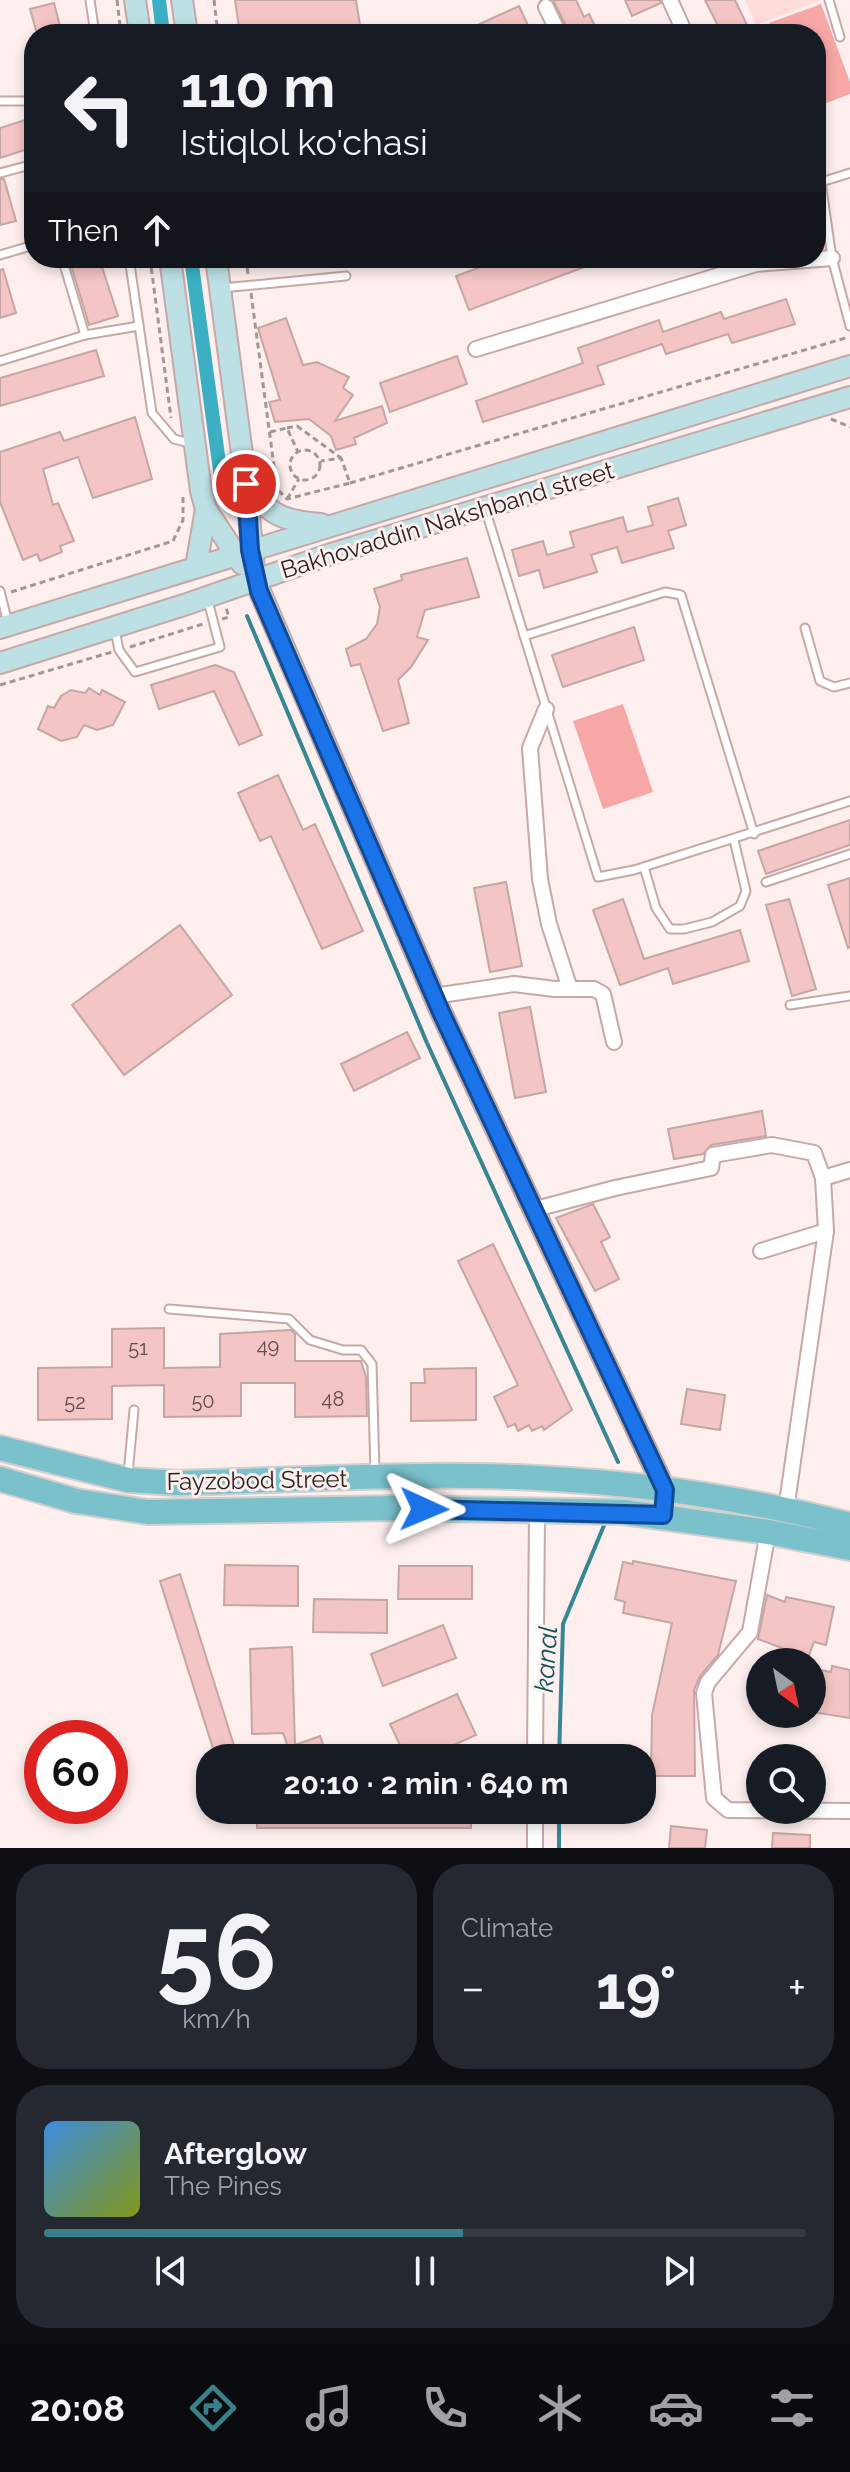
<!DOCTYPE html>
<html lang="en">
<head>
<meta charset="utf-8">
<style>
  body { margin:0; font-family:Raleway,sans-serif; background:#242831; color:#f1f3f6; height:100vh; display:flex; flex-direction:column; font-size:30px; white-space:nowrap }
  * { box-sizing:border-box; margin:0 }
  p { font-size:26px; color:#9ea1a6 }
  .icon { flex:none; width:44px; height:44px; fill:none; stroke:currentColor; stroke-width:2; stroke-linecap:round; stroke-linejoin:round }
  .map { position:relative; height:1848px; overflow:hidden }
  .details { display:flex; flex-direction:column; gap:16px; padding:16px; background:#0d0f14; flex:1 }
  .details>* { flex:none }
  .guide { position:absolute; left:24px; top:24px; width:802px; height:244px; border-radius:32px; box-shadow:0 4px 12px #0003; background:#171b24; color:#f1f3f6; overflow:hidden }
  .needle { width:52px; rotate:147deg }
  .tools { position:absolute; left:746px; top:1648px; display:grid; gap:16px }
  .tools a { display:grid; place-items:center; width:80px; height:80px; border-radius:50%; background:#171b24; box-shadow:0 4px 12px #0003; font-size:40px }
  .speed { position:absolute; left:24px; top:1720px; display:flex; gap:16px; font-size:40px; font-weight:700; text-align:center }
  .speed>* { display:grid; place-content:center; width:104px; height:104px; border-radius:50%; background:#171b24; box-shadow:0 4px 12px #0003; line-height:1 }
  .speed .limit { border:12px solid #d22; background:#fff; color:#111 }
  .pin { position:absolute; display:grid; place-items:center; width:68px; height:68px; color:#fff; margin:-34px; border:4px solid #fff; border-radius:50%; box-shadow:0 2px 8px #0007 }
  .me { position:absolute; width:88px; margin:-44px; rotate:91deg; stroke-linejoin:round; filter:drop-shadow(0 0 6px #0008) }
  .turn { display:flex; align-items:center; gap:28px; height:168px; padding:0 24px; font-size:36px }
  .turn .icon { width:104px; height:104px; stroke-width:2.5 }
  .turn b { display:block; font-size:56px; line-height:68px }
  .then { display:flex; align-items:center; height:76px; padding:0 24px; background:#0003; gap:16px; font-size:30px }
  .big { font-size:60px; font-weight:700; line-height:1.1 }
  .details .card { flex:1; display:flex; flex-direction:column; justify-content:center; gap:12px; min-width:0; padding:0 28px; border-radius:32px; background:#242831 }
  .details .dial { align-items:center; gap:0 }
  .dial b { font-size:104px; line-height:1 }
  .song { display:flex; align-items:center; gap:24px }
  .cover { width:96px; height:96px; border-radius:12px; background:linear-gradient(135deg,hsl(210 70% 55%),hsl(70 70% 35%)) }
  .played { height:8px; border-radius:4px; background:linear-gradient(90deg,#39808b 55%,#363941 55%) }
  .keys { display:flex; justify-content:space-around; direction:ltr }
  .heat { display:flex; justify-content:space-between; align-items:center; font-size:44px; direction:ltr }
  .details .tiles { flex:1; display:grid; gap:16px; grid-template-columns:1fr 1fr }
  .card:last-child { grid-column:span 2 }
  .trip { position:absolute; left:196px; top:1744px; width:460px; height:80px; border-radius:32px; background:#171b24; box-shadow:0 4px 12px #0003; font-weight:700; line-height:80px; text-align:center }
  .menu { display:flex; height:128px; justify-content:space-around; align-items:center; background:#090b0e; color:#9ea1a6 }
  .menu .icon { width:56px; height:56px }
  .menu .active { color:#39808b }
  .menu b { font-size:36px; color:#f1f3f6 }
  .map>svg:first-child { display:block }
</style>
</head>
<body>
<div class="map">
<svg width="850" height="1848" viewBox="0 0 850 1848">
  <rect width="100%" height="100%" fill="#fcefee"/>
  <path fill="#fedcdb" d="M 745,0 L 821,0 L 756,25 Z"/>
  <g fill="#f7a7a5">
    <path d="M 821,4 L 850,82 L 850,94 L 816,107 L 816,34 L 774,34 L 769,23 Z"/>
    <path d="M 623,704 L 653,792 L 603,809 L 573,721 Z"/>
  </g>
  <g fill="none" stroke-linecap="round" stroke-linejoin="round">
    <g stroke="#388692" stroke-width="4">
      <path d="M 247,616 L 427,1043 L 618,1462"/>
      <path d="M 559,1758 L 563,1624 L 605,1523"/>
      <path d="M 559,1810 L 559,1848"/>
    </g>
    <g stroke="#3cb0c2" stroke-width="14">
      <path d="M 159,0 L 163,34"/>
      <path d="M 191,258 L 222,485"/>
    </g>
  </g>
  <g fill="#f3c5c4" stroke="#c5a6a5" stroke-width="2">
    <path d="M 235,0 L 356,0 L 360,25 L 341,28 L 342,34 L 240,34 Z"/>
    <path d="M 553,0 L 576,0 L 584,17 L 589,14 L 597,30 L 570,34 Z"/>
    <path d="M 625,0 L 660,0 L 661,3 L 632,16 Z"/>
    <path d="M 705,0 L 735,0 L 747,25 L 722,34 Z"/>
    <path d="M 54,3 L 62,34 L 37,34 L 30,9 Z"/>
    <path d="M 519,6 L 532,34 L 458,34 Z"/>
    <path d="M 34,117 L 34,147 L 0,158 L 0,128 Z"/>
    <path d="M 0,179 L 4,179 L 16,221 L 0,225 Z"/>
    <path d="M 69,258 L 99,258 L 118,316 L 89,325 Z"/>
    <path d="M 505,258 L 606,258 L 606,259 L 469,310 L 456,276 Z"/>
    <path d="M 3,269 L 16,313 L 0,318 L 0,270 Z"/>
    <path d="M 786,299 L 795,324 L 732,343 L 728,334 L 666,354 L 662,344 L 597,366 L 604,384 L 483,422 L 476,401 L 583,363 L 578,348 L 659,320 L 663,332 L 721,312 L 724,319 Z"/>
    <path d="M 286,318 L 303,365 L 317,362 L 349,377 L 343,388 L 353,395 L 335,421 L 382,406 L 387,423 L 354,438 L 356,444 L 336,450 L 331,436 L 309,419 L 275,422 L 269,402 L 280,400 L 258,328 Z"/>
    <path d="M 96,350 L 104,376 L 0,406 L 0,378 Z"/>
    <path d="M 457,356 L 467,384 L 390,412 L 380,383 Z"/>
    <path d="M 135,417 L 152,479 L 93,498 L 78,457 L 43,469 L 53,505 L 58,503 L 74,541 L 60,546 L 62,552 L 40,561 L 37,554 L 23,560 L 0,502 L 0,452 L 60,432 L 64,441 Z"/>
    <path d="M 678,498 L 686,525 L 668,531 L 674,548 L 622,563 L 617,547 L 591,555 L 597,572 L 544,588 L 539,570 L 519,576 L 512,550 L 543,541 L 547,555 L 574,547 L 570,532 L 623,517 L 627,532 L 653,525 L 648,507 Z"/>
    <path d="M 467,558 L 479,597 L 425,610 L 417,637 L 428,640 L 411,667 L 398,680 L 409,723 L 383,731 L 360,664 L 351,666 L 346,649 L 366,639 L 377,624 L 380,607 L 374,589 L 402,580 L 401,575 Z"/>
    <path d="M 634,627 L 644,660 L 563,687 L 552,655 Z"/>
    <path d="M 215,665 L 234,672 L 262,735 L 239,745 L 214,691 L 159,709 L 151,685 Z"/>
    <path d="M 89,688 L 100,695 L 102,690 L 125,702 L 113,725 L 97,730 L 84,725 L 77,737 L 61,741 L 38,729 L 48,706 L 54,708 L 61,696 L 71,690 L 85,693 Z"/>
    <path d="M 278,775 L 303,830 L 315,824 L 363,931 L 322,949 L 271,836 L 260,841 L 238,793 Z"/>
    <path d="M 850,820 L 850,845 L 766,874 L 758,851 Z"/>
    <path d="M 850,878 L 850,947 L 848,948 L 828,885 Z"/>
    <path d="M 506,882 L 522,966 L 490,972 L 474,888 Z"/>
    <path d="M 623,899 L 644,959 L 740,930 L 749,961 L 673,984 L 668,968 L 620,985 L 593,910 Z"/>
    <path d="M 789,899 L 816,989 L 792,996 L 766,905 Z"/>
    <path d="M 180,925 L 232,995 L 124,1075 L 72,1005 Z"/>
    <path d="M 530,1007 L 546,1092 L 515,1098 L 499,1013 Z"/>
    <path d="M 407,1032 L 420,1058 L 354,1091 L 341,1064 Z"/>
    <path d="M 762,1111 L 766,1136 L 711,1145 L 703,1154 L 674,1159 L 668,1129 Z"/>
    <path d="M 593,1204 L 610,1237 L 601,1242 L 619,1279 L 595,1291 L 556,1218 Z"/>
    <path d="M 493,1244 L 572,1410 L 544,1430 L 542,1426 L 532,1431 L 529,1425 L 518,1431 L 515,1424 L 508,1427 L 494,1397 L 518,1385 L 458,1261 Z"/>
    <path d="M 164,1328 L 164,1368 L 220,1367 L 220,1334 L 291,1330 L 295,1334 L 295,1361 L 361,1361 L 366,1377 L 367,1416 L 295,1417 L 295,1383 L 241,1383 L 241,1416 L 164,1417 L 164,1385 L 112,1386 L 112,1419 L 38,1420 L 38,1368 L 112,1367 L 112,1329 Z"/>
    <path d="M 476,1368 L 476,1420 L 411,1421 L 411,1383 L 425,1383 L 424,1369 Z"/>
    <path d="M 687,1389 L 725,1395 L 720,1430 L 681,1424 Z"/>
    <path d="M 633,1561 L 736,1581 L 718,1655 L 700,1676 L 694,1690 L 695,1776 L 651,1776 L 652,1715 L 672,1623 L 623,1613 L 625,1602 L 615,1599 L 623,1562 L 633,1564 Z"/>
    <path d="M 225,1565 L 298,1566 L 298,1606 L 224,1605 Z"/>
    <path d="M 399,1566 L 472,1566 L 472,1599 L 398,1599 Z"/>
    <path d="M 180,1574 L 237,1755 L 228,1758 L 216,1758 L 160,1581 Z"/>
    <path d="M 767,1595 L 785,1602 L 786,1597 L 834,1607 L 826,1645 L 814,1642 L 808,1658 L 758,1639 Z"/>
    <path d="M 314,1599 L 387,1600 L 387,1633 L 313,1632 Z"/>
    <path d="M 443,1625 L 456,1658 L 383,1686 L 371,1654 Z"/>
    <path d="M 292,1647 L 295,1745 L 320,1736 L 328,1758 L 292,1758 L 283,1733 L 252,1734 L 250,1649 Z"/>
    <path d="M 832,1666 L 850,1670 L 850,1718 L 812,1712 L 815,1669 L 831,1672 Z"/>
    <path d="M 457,1694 L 476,1735 L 425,1758 L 406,1758 L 390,1724 Z"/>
    <rect x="257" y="1810" width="214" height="18"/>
    <path d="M 671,1826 L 707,1830 L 705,1848 L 669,1848 Z"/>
    <path d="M 773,1833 L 810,1835 L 810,1848 L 772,1848 Z"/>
  </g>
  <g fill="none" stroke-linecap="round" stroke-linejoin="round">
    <g stroke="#c7a8a6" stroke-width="11">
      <g id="lane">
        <path d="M 90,0 L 95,34"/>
        <path d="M 829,0 L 840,37"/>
        <path d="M 0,101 L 34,101"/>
        <path d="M 0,173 L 34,164"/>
        <path d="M 850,173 L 821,182 L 832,258 L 850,326"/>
        <path d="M 0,255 L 34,245"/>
        <path d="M 62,258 L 85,335"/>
        <path d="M 129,258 L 152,413 L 174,439 L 193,444"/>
        <path d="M 222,288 L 346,276"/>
        <path d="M 0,361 L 85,335 L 139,326"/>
        <path d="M 485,508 L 598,877 L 634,870 L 850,801"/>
        <path d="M 0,591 L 8,623"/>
        <path d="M 805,628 L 820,681 L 834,687 L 850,683"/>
        <path d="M 115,630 L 119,650 L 135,672 L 220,647 L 208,601"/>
        <path d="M 524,636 L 665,592 L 681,595 L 754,834"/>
        <path d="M 644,867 L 656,908 L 670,929 L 684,929 L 712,922 L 740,906 L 746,891 L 734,840"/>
        <path d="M 766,882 L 850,854"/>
        <path d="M 790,1005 L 850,996"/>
        <path d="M 169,1309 L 289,1319 L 310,1340 L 343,1350 L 361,1350 L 372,1364 L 375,1472"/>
        <path d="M 128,1474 L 134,1410"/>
      </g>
    </g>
    <g stroke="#c7a8a6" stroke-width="18">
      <g id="street">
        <path d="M 670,0 L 684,31 L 677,34"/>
        <path d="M 546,7 L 559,34"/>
        <path d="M 476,349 L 756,264 L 832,258"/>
        <path d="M 546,709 L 530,748 L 540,879 L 549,924 L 570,989"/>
        <path d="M 434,996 L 514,984 L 555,989 L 594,989 L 603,994 L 614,1042"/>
        <path d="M 532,1210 L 615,1188 L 711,1168 L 713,1155 L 772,1145 L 814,1153 L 823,1178"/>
        <path d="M 761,1251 L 826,1231 L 823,1178 L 850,1170"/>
        <path d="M 786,1510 L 826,1231"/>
        <path d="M 768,1532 L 750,1632 L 708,1682 L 704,1693 L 714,1798 L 728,1810 L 850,1811"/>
        <path d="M 535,1758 L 537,1511"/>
        <path d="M 535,1848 L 535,1810"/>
      </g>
    </g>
    <g stroke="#c7a8a6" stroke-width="24">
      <g id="secondary">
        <path d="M 135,0 L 140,34"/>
        <path d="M 182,0 L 187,34"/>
        <path d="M 170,258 L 201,491 L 206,509 L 242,564"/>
        <path d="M 216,258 L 246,484 L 255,580 L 441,1012 L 665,1490 L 663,1515"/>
        <path d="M 246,484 C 270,515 282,521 321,524"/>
        <path d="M 196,567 L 206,509"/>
        <path d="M 0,628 L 850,366"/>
        <path d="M 0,663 L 184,605 L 331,554 L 850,397"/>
      </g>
    </g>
    <g stroke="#d1cfce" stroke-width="28">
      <g id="primary">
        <path d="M 0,1448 L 128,1480 L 178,1483 C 297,1480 418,1472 537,1478 C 641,1483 749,1499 850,1525"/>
        <path d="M 0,1479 L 76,1501 L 148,1512 L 396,1508 L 623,1512 L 768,1532 L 850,1548"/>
      </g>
    </g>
    <g stroke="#a39796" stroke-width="3" stroke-dasharray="6 4" stroke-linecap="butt">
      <path d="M 117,0 L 121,34"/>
      <path d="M 214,0 L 218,34"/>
      <path d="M 150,258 L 171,418"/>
      <path d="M 246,258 L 248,274"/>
      <path d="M 251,293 L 277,489 L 287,499 L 350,483 L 341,458 L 321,461"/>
      <path d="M 831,419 L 850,427"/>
      <path d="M 287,428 L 297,426 L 341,458"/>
      <path d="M 270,432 L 287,428 L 298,452"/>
      <circle cx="305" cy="465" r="15"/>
      <path d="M 350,483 L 849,337"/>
      <path d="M 287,499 L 299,479"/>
      <path d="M 11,592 L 173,541 L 183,520 L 183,493"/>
      <path d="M 222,619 L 229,617 L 226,608"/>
      <path d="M 130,647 L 203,624"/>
      <path d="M 0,685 L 112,652"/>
    </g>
    <use href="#lane" stroke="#fff" stroke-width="7"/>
    <use href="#street" stroke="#fff" stroke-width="14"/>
    <use href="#secondary" stroke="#bde0e5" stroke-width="20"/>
    <use href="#primary" stroke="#7ac1cb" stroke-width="24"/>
  </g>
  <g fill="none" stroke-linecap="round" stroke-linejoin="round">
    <g stroke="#114b97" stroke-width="20">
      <path id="route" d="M 246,484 L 250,550 L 259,591 L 441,1012 L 665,1490 L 663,1515 L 424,1509"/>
    </g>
    <use href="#route" stroke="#1a73e8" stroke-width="14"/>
  </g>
  <g text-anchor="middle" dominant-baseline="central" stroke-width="6" stroke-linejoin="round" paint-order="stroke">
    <g font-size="20" fill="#604c4a">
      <text x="268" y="1346">49</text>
      <text x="138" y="1348">51</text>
      <text x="333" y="1399">48</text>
      <text x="203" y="1401">50</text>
      <text x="75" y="1402">52</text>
    </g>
    <g font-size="24" fill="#2f2322" stroke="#fcefee">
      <text transform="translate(447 520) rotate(-17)">Bakhovaddin Nakshband street</text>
      <text transform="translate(257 1480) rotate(-1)">Fayzobod Street</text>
    </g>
    <g font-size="26" font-style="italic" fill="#10525c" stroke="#fcefee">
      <text transform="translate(546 1659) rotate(-86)">kanal</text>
    </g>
  </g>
</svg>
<div class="tools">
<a><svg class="needle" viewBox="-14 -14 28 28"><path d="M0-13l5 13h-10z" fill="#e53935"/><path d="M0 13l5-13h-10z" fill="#9ea1a6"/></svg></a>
<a><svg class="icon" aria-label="search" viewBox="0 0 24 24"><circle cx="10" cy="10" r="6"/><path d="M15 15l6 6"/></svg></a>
</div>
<div class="speed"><div class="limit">60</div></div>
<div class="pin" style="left:246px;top:484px;background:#d93025"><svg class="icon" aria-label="arrive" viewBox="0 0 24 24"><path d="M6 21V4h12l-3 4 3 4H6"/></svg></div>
<svg class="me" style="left:424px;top:1509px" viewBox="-20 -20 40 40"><path d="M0-17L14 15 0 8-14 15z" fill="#1a73e8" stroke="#fff" stroke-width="4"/></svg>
<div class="trip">20:10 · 2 min · 640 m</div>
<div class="guide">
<div class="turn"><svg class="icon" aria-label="left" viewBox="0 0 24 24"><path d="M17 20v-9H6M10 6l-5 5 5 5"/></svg><div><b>110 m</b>Istiqlol ko'chasi</div></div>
<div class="then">Then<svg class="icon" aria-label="ahead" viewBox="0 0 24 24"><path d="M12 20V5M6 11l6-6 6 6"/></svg></div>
</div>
</div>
<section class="details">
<div class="tiles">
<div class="card dial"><b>56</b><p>km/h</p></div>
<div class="card"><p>Climate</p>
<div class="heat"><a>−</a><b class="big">19°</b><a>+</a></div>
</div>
<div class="card">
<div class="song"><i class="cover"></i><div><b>Afterglow</b><p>The Pines</p></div></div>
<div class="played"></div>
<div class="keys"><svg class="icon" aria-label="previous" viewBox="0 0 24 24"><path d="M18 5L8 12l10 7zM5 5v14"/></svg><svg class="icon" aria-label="pause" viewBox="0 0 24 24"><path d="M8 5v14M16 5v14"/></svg><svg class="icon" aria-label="next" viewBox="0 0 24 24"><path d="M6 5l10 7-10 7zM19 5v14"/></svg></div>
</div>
</div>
</section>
<nav class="menu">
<b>20:08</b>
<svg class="icon active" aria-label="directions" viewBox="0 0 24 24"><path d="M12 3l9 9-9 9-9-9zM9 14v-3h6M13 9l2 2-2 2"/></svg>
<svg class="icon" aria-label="music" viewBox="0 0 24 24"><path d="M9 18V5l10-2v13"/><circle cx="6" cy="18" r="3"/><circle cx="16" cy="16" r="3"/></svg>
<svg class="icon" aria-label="phone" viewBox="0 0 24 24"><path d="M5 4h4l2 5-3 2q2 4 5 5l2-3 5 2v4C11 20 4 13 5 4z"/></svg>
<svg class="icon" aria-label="climate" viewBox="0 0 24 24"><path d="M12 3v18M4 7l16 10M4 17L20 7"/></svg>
<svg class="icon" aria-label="car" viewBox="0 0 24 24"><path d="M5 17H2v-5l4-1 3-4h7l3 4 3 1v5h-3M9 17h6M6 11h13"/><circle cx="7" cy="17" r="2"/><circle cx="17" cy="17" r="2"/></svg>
<svg class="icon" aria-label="filters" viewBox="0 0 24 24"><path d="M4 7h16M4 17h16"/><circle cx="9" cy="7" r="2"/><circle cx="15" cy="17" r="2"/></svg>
</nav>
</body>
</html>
